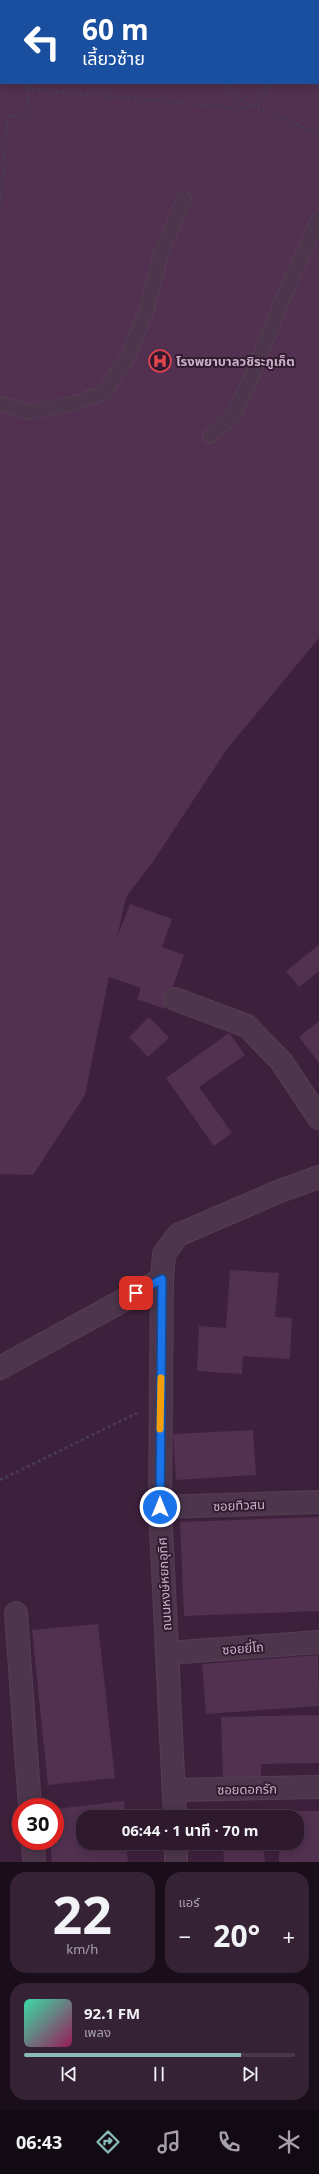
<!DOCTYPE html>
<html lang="th">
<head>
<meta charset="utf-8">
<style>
  body { margin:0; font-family:"Noto Sans","Noto Sans Thai",sans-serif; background:#362235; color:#f1f3f6; height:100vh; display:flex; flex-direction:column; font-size:15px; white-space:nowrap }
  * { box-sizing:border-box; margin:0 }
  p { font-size:13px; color:#a7a0aa }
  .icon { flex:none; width:22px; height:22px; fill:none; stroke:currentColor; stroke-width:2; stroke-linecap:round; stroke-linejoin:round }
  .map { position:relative; height:1862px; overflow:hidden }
  .drawer { display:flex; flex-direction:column; gap:10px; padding:10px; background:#190e19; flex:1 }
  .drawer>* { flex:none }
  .hud { position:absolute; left:0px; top:0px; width:319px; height:84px; box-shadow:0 2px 10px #0003,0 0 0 1px #493849; background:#1a4fa0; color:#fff; overflow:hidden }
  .speed { position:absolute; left:12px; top:1798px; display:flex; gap:8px; font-size:20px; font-weight:700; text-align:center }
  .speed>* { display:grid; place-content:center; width:52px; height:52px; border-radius:50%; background:#2e192d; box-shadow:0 2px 10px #0003,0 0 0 1px #493849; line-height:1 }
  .speed .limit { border:6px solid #d22; background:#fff; color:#111 }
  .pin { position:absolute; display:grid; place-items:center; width:34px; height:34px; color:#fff; margin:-17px; border-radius:8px; box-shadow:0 2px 6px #0006 }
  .me { position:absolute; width:44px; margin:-22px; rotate:0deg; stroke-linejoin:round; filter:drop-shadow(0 0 3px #0008) }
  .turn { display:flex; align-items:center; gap:14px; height:84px; padding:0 16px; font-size:18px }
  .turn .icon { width:52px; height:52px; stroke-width:2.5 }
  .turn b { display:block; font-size:28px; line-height:34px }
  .big { font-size:30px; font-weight:700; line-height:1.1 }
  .drawer .card { flex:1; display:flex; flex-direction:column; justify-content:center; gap:6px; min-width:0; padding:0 14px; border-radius:16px; background:#362235 }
  .drawer .dial { align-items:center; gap:0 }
  .dial b { font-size:52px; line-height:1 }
  .song { display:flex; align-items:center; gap:12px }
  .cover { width:48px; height:48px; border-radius:6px; background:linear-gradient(135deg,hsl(160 70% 55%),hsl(330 70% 35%)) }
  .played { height:4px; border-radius:2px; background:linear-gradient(90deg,#8bbbb9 80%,#493849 80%) }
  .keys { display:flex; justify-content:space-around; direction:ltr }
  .heat { display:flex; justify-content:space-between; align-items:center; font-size:22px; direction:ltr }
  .drawer .tiles { flex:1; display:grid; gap:10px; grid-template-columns:1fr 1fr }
  .card:last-child { grid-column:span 2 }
  .trip { position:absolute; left:76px; top:1810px; width:228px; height:40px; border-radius:16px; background:#2e192d; box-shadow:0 2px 10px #0003,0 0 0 1px #493849; font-weight:700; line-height:40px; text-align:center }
  .tab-bar { display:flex; height:64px; justify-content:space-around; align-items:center; background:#120a12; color:#a7a0aa }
  .tab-bar .icon { width:28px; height:28px }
  .tab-bar .on { color:#8bbbb9 }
  .tab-bar b { font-size:18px; color:#f1f3f6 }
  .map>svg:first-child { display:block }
</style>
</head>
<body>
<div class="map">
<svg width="319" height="1862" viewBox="0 0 319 1862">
  <rect width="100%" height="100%" fill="#3d213c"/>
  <g fill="#513050">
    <path d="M 0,83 L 319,83 L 319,638 L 227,749 L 152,863 L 126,897 L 117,938 L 130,904 L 172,919 L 162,947 L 184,955 L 165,1009 L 137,999 L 141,988 L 109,977 L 85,1095 L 33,1175 L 0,1174 Z"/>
    <path d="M 319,945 L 319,971 L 299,987 L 286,971 Z"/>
    <path d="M 149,1017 L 169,1038 L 148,1057 L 129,1037 Z"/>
    <path d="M 319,1021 L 319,1063 L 299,1037 Z"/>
    <path d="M 229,1033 L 245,1055 L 199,1087 L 232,1133 L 214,1146 L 166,1078 Z"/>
    <path d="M 230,1270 L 279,1273 L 275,1317 L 292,1318 L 290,1359 L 243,1356 L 242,1374 L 197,1371 L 199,1326 L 226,1328 Z"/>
    <path d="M 253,1430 L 256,1475 L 176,1480 L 173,1434 Z"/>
    <path d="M 319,1517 L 319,1611 L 184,1616 L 180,1522 Z"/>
    <path d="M 98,1624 L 115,1778 L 48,1785 L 32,1630 Z"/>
    <path d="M 318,1655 L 319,1706 L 206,1714 L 202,1664 Z"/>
    <path d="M 319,1715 L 319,1763 L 261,1764 L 261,1778 L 223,1779 L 221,1717 Z"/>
    <path d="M 124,1801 L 125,1817 L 83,1817 L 83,1843 L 126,1843 L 128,1862 L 52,1862 L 50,1841 L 55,1841 L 55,1809 Z"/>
    <path d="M 279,1811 L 319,1811 L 319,1862 L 279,1862 L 279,1843 L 297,1843 L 297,1817 L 279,1817 Z"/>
    <path d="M 262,1814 L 262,1817 L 225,1817 L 225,1816 Z"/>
    <path d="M 223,1843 L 263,1843 L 265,1862 L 224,1862 Z"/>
  </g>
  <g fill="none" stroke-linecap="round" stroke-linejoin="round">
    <g stroke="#563e55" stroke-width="16">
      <g id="service">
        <path d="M 0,404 L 28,412 L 72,404 L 104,393 L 128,356 L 147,309 L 161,254 L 184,199"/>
        <path d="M 210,436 L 233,416 L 250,381 L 281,303 L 319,218"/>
      </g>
    </g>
    <g stroke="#563e55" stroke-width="24">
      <g id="minor">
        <path d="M 175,999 L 247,1026 L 281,1061 L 319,1118"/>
        <path d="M 0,1368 L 162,1279"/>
        <path d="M 160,1507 L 319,1502"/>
        <path d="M 16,1613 L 30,1807"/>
        <path d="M 168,1653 L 319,1642"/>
        <path d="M 174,1790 L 319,1787"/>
        <path d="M 175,1817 L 160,1507 L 162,1279 L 164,1254 L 178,1235 L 280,1191 L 319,1177"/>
        <path d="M 33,1841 L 34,1862"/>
        <path d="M 176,1843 L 176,1862"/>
      </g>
    </g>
    <g stroke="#4a3c56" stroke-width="2.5" stroke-dasharray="3 3" stroke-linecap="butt">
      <path d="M 114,0 L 123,1"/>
      <path d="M 227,0 L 237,1"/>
      <path d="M 48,1 L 48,0"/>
      <path d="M 69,1 L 69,0"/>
      <path d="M 305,1 L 306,0"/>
      <path d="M 225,83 L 234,97 L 319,134"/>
      <path d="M 29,89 L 31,83"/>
      <path d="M 258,106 L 269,83"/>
      <path d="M 0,207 L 8,116 L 26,115 L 29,89 L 238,108 L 258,106"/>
      <path d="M 0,1480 L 137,1413"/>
    </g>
    <use href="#service" stroke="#4d354c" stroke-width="14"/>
    <use href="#minor" stroke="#4d354c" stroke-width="22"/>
  </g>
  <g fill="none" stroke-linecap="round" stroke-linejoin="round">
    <g stroke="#114b97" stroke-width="10">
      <path id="route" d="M 136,1293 L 162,1279 L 160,1507"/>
    </g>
    <use href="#route" stroke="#1a73e8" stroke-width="7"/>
    <path stroke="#f59e0b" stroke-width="7" d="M 160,1429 L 161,1378"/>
  </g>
  <defs>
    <g id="hospital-ring" transform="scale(1.15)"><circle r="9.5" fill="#321a30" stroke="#e0444e" stroke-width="1.5"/><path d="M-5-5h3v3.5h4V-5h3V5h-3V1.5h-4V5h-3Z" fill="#e0444e"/></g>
  </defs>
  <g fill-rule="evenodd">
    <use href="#hospital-ring" x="160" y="361"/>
  </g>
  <g text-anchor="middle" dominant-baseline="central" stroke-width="4" stroke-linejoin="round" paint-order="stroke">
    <g font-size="13" font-weight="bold" fill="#c9b1c7" stroke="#321a30" text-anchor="start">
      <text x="176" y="361">โรงพยาบาลวชิระภูเก็ต</text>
    </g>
    <g font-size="13" fill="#c9b1c7" stroke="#321a30">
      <text transform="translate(239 1505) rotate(-2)">ซอยทิวสน</text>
      <text transform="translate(164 1584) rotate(-93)">ถนนหงษ์หยกอุทิศ</text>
      <text transform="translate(243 1648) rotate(-4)">ซอยยี่โถ</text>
      <text transform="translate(247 1789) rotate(-1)">ซอยดอกรัก</text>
    </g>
  </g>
</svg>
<div class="speed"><div class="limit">30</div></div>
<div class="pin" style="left:136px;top:1293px;background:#d93025"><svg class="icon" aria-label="arrive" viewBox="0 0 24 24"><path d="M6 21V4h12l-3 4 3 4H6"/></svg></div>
<svg class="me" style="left:160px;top:1507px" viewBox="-20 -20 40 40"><circle r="17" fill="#1a73e8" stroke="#fff" stroke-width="3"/><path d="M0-11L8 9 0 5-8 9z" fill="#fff"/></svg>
<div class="trip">06:44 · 1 นาที · 70 m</div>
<div class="hud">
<div class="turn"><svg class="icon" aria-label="left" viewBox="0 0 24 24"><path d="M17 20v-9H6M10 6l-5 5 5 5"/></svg><div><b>60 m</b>เลี้ยวซ้าย</div></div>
</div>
</div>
<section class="drawer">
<div class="tiles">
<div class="card dial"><b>22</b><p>km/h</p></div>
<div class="card"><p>แอร์</p>
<div class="heat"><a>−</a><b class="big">20°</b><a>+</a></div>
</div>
<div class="card">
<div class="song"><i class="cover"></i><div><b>92.1 FM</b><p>เพลง</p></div></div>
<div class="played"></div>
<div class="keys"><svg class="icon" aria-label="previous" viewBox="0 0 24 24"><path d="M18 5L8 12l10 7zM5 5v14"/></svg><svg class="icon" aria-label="pause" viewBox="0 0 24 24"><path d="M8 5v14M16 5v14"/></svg><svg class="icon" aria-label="next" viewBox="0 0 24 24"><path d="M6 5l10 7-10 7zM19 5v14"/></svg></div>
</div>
</div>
</section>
<nav class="tab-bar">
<b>06:43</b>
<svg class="icon on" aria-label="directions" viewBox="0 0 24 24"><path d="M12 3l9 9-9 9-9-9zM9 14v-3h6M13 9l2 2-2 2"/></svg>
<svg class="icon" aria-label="music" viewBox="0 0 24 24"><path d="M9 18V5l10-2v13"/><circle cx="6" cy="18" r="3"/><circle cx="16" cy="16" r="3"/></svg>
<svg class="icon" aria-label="phone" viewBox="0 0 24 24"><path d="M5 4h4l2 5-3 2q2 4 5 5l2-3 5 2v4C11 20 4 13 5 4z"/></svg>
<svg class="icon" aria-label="climate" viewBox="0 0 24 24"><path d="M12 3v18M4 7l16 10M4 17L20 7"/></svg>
</nav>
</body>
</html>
